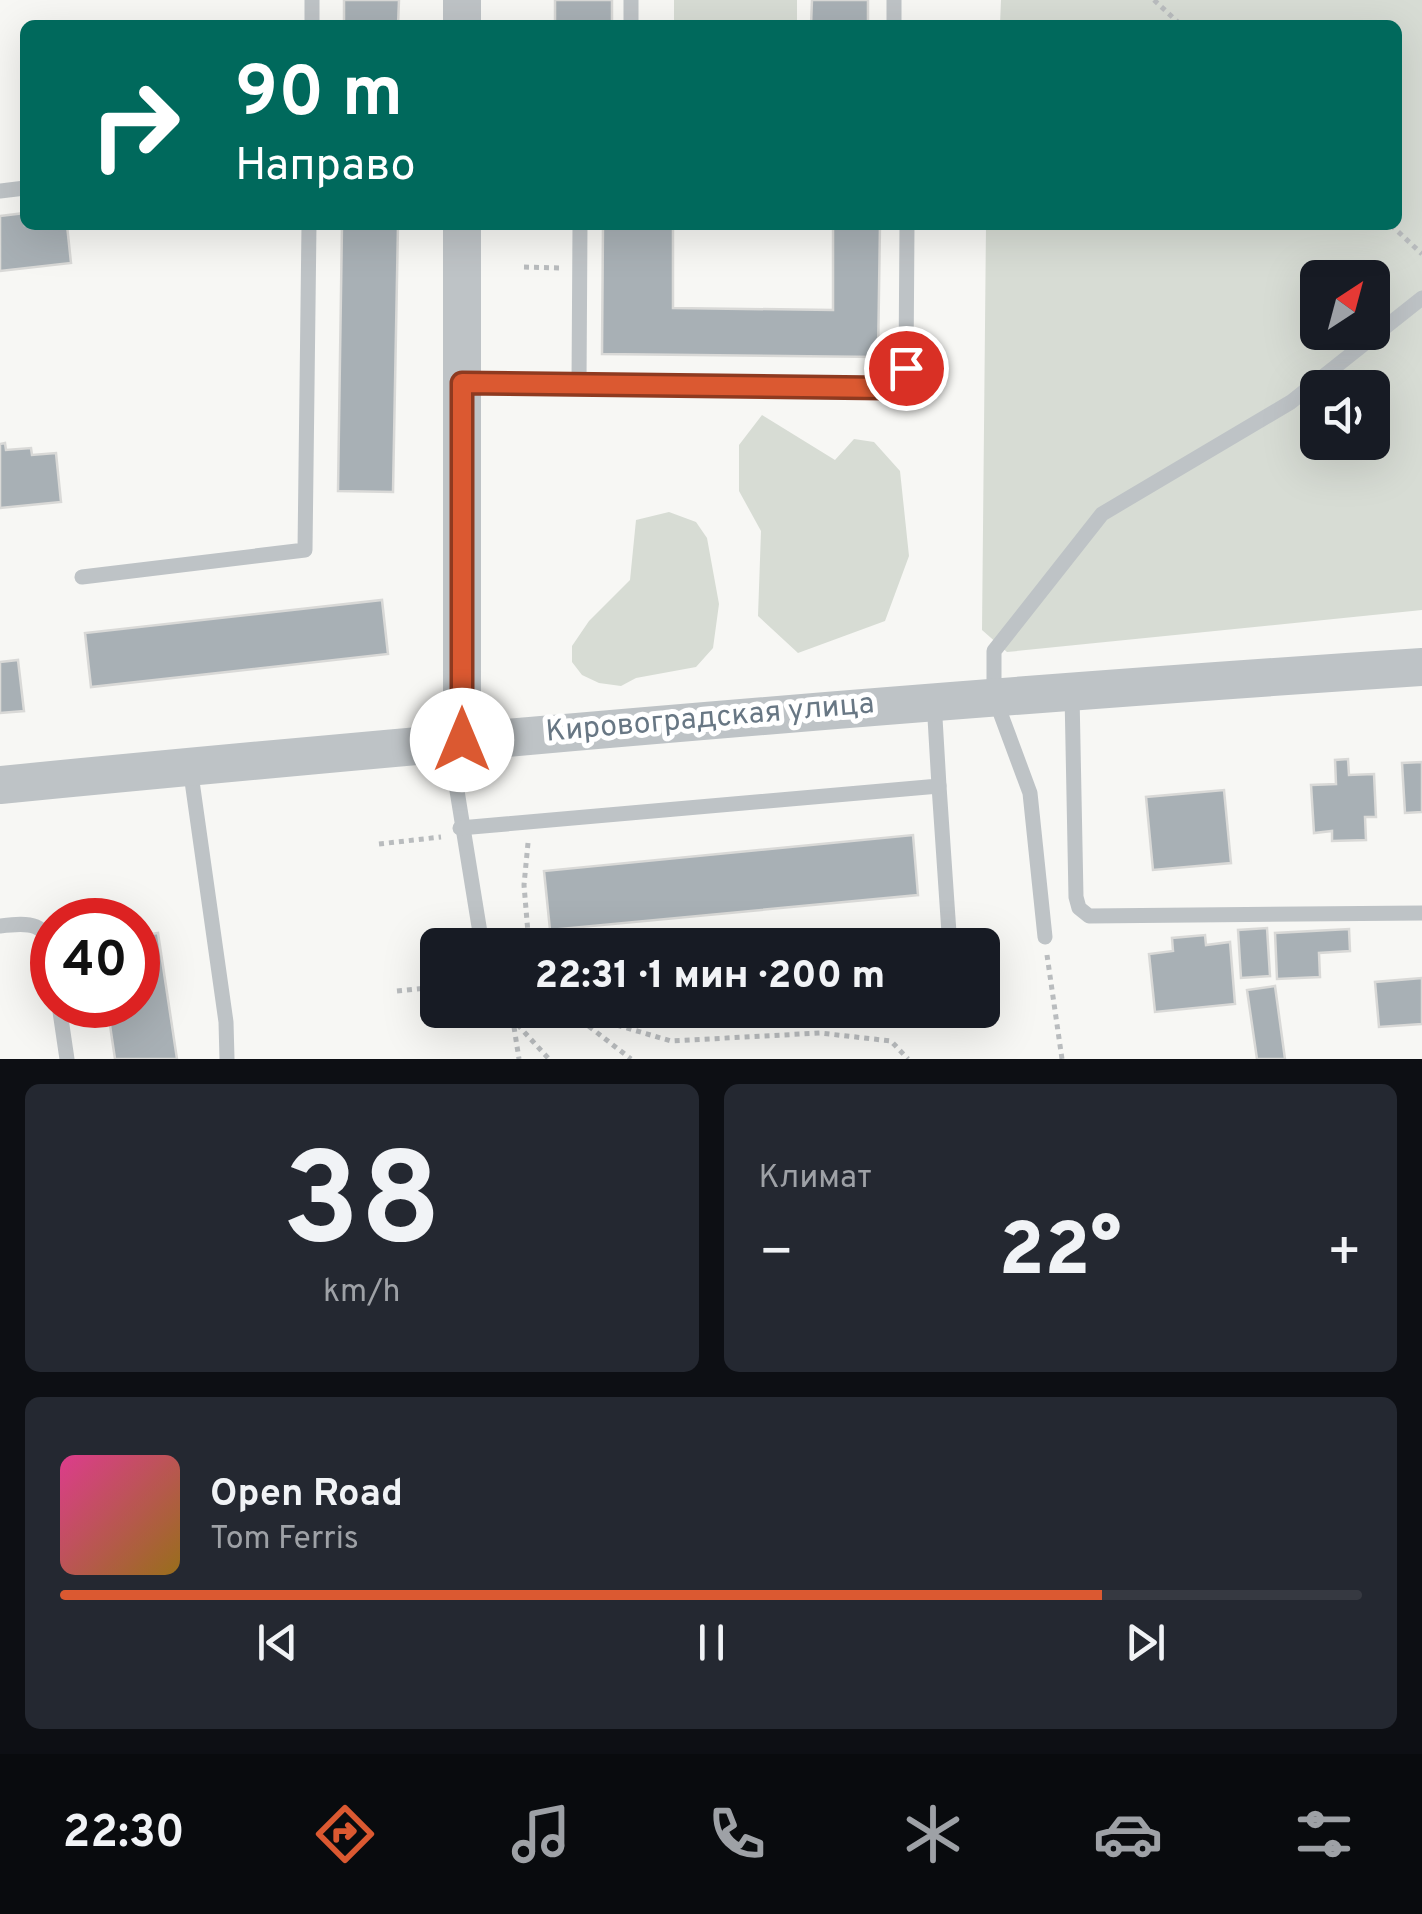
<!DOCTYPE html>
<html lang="ru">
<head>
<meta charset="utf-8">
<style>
  body { margin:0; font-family:Overpass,sans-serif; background:#242831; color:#f1f3f6; height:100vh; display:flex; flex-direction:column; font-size:38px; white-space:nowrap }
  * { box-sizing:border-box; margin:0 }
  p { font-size:32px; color:#9ea1a6 }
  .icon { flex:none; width:55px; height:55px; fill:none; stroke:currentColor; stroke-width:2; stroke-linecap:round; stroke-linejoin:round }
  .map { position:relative; height:1059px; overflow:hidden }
  .details { display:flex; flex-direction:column; gap:25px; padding:25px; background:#0d0f14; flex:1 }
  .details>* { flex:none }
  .banner { position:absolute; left:20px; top:20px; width:1382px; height:210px; border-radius:15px; box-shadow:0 10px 40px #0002; background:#00695c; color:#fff; overflow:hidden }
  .needle { width:65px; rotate:36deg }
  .fabs { position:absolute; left:1300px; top:260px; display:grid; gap:20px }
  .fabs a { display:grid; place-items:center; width:90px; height:90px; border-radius:15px; background:#171b24; box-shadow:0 10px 40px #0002; font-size:50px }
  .speed { position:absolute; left:30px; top:898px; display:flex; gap:20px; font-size:50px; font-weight:700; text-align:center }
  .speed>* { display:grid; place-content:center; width:130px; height:130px; border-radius:50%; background:#171b24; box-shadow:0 10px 40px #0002; line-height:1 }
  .speed .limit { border:15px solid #d22; background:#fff; color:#111 }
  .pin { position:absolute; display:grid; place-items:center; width:85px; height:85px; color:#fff; margin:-42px; border:5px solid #fff; border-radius:50%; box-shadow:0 2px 10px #0007 }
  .me { position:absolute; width:110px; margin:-55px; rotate:0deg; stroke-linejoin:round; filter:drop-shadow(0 0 8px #0008) }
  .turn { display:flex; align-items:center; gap:35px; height:210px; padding:0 50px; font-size:45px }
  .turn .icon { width:130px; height:130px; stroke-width:2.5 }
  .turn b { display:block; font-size:70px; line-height:85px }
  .big { font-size:75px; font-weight:800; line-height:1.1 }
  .details .card { flex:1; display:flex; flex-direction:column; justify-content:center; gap:15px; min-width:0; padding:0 35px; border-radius:15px; background:#242831 }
  .details .dial { align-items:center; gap:0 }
  .dial b { font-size:130px; line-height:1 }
  .song { display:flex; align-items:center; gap:30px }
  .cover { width:120px; height:120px; border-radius:15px; background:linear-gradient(135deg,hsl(330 70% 55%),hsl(40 70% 35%)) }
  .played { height:10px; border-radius:5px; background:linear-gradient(90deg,#db5931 80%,#363941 80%) }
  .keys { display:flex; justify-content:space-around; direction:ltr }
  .heat { display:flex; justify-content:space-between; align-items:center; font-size:55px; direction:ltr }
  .details .tiles { flex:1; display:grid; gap:25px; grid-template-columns:1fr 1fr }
  .card:last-child { grid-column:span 2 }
  .trip { position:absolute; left:420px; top:928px; width:580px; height:100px; border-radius:15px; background:#171b24; box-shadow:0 10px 40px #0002; font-weight:800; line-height:100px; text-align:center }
  .tab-bar { display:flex; height:160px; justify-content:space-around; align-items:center; background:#090b0e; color:#9ea1a6 }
  .tab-bar .icon { width:70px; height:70px }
  .tab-bar .active { color:#db5931 }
  .tab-bar b { font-size:45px; color:#f1f3f6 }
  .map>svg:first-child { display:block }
</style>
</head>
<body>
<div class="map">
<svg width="1422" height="1059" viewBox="0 0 1422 1059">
  <rect width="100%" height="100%" fill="#f7f7f4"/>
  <g fill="#d7dcd4" fill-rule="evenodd">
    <rect x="674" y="0" width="123" height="25"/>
    <path d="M 1001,0 L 1422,0 L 1422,610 L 1007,652 L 982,630 L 986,225 L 1398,225 L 1398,25 L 1000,25 ZM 1318,278 L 1372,278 L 1372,332 L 1318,332 ZM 1318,388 L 1372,388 L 1372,442 L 1318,442 Z"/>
    <path d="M 762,415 L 835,460 L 854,439 L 874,442 L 900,471 L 909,556 L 885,621 L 798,653 L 758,616 L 761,531 L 739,491 L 739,445 Z"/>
    <path d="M 669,512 L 696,522 L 707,538 L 719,604 L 713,648 L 696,667 L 636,678 L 621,686 L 599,683 L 582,675 L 572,662 L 572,646 L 589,621 L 630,580 L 636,520 Z"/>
  </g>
  <g fill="#a8b0b5" stroke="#d9d9d7" stroke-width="2.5">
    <path d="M 344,0 L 399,0 L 398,25 L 344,25 Z"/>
    <rect x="555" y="0" width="57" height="25"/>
    <path d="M 812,0 L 868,0 L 868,25 L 811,25 Z"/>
    <path d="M 25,213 L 25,225 L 67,225 L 71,263 L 0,271 L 0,216 Z"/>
    <path d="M 342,225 L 398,225 L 393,492 L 338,491 Z"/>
    <path d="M 603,225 L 673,225 L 673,308 L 833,310 L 833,225 L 880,225 L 878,357 L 602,354 Z"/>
    <path d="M 5,443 L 6,450 L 31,448 L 32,455 L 56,453 L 61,502 L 0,508 L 0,444 Z"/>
    <path d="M 382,600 L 388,654 L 91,687 L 85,633 Z"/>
    <path d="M 18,660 L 24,711 L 0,713 L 0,662 Z"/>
    <path d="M 1348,759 L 1349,775 L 1374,774 L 1376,817 L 1365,817 L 1366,840 L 1332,841 L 1332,831 L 1314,833 L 1311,785 L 1336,784 L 1335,760 Z"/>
    <path d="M 1422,762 L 1422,812 L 1405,813 L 1402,763 Z"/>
    <path d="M 1224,790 L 1231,863 L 1153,870 L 1146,797 Z"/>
    <path d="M 913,835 L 918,895 L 550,930 L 544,871 Z"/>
    <path d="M 1267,928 L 1270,976 L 1241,978 L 1238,930 Z"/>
    <path d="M 1349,929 L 1350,951 L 1319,953 L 1320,977 L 1277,979 L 1275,933 Z"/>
    <path d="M 158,933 L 177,1059 L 115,1059 L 107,1005 L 138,1005 L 138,936 Z"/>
    <path d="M 1205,935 L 1206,945 L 1230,942 L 1235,1004 L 1155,1012 L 1149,954 L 1173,951 L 1172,938 Z"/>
    <path d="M 1422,978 L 1422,1024 L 1379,1027 L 1375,982 Z"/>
    <path d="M 1275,986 L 1285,1059 L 1257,1059 L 1247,990 Z"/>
  </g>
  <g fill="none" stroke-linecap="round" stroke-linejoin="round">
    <g stroke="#b9bcbe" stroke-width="5" stroke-dasharray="5 5" stroke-linecap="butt">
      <path d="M 1154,0 L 1181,25"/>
      <path d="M 1391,225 L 1422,254"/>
      <path d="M 524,267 L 561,268"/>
      <path d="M 528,843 L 524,885 L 529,945"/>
      <path d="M 379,844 L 441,837"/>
      <path d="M 1047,955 L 1062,1059"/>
      <path d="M 397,991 L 438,987"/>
      <path d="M 504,1010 L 549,1059"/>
      <path d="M 569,1011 L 671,1041 L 820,1033 L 891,1041 L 908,1059"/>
      <path d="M 573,1014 L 631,1059"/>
      <path d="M 514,1027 L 519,1059"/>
    </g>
    <g stroke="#bec3c6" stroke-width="15">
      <path d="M 312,25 L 312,0"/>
      <path d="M 631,25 L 631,0"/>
      <path d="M 894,25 L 894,0"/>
      <path d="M 0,191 L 25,188"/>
      <path d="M 464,383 L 897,385 L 906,367 L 907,225"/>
      <path d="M 579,384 L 580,225"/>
      <path d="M 82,577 L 305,550 L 309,225"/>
      <path d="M 1072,694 L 1076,897 L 1079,908 L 1089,916 L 1422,913"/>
      <path d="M 461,743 L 453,766 L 482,945"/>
      <path d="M 190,767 L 226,1022 L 227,1059"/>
      <path d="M 939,786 L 949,933"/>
      <path d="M 460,828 L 939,786 L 934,701"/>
      <path d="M 0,926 C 30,922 48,922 52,956"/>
      <path d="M 1045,937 L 1030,793 L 994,696 L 994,651 L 1102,514 L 1291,402 L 1422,298"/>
      <path d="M 59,1005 L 67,1059"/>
    </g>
    <g stroke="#bec3c6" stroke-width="38">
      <path d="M 462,0 L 462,25"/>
      <path d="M 462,740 L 462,225"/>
      <path d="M 0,785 C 474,739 947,698 1422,667"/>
    </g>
  </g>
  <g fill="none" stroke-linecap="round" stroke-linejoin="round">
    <g stroke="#8e3a20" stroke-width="25">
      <path id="route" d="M 462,740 L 462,383 L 885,388 L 897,386 L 906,368"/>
    </g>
    <use href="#route" stroke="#db5931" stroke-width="18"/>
  </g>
  <g text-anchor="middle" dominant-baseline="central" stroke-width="10" stroke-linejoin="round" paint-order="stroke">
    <g font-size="30" fill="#687784" stroke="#fff">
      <text transform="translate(710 719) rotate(-5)">Кировоградская улица</text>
    </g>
  </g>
</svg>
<div class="fabs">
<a><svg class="needle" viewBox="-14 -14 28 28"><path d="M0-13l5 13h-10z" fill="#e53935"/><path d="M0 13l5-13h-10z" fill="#9ea1a6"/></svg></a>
<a><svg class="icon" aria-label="sound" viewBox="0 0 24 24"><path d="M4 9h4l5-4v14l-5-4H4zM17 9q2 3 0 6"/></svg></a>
</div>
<div class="speed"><div class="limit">40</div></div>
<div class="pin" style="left:906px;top:368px;background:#d93025"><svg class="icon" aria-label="arrive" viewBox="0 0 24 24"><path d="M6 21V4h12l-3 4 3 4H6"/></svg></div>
<svg class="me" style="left:462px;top:740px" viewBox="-20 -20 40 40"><circle r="19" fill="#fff"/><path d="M0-13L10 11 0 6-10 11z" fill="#db5931"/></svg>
<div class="trip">22:31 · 1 мин · 200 m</div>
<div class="banner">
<div class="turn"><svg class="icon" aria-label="right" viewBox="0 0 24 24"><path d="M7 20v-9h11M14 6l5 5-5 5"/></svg><div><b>90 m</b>Направо</div></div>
</div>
</div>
<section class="details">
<div class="tiles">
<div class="card dial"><b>38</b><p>km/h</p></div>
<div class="card"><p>Климат</p>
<div class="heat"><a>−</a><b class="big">22°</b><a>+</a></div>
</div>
<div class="card">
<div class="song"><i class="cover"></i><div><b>Open Road</b><p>Tom Ferris</p></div></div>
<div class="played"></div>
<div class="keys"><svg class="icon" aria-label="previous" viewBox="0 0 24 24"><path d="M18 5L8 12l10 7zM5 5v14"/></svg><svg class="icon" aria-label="pause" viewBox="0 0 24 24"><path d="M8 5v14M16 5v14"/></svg><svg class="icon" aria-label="next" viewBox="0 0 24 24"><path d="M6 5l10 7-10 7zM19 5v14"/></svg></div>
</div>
</div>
</section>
<nav class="tab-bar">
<b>22:30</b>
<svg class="icon active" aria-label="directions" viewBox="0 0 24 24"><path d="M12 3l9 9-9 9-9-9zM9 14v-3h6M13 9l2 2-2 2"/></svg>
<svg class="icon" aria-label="music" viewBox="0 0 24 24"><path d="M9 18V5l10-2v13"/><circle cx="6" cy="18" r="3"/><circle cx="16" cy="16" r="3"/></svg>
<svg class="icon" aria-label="phone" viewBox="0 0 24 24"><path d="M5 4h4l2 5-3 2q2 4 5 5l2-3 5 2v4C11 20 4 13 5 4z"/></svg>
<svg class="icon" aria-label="climate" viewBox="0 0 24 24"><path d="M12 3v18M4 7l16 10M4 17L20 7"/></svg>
<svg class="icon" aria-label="car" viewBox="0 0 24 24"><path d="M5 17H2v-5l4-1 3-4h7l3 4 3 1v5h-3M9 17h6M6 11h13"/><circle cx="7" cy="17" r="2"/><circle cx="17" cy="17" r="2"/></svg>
<svg class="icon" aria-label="filters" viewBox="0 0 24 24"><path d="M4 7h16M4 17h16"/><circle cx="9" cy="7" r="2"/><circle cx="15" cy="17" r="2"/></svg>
</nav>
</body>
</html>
